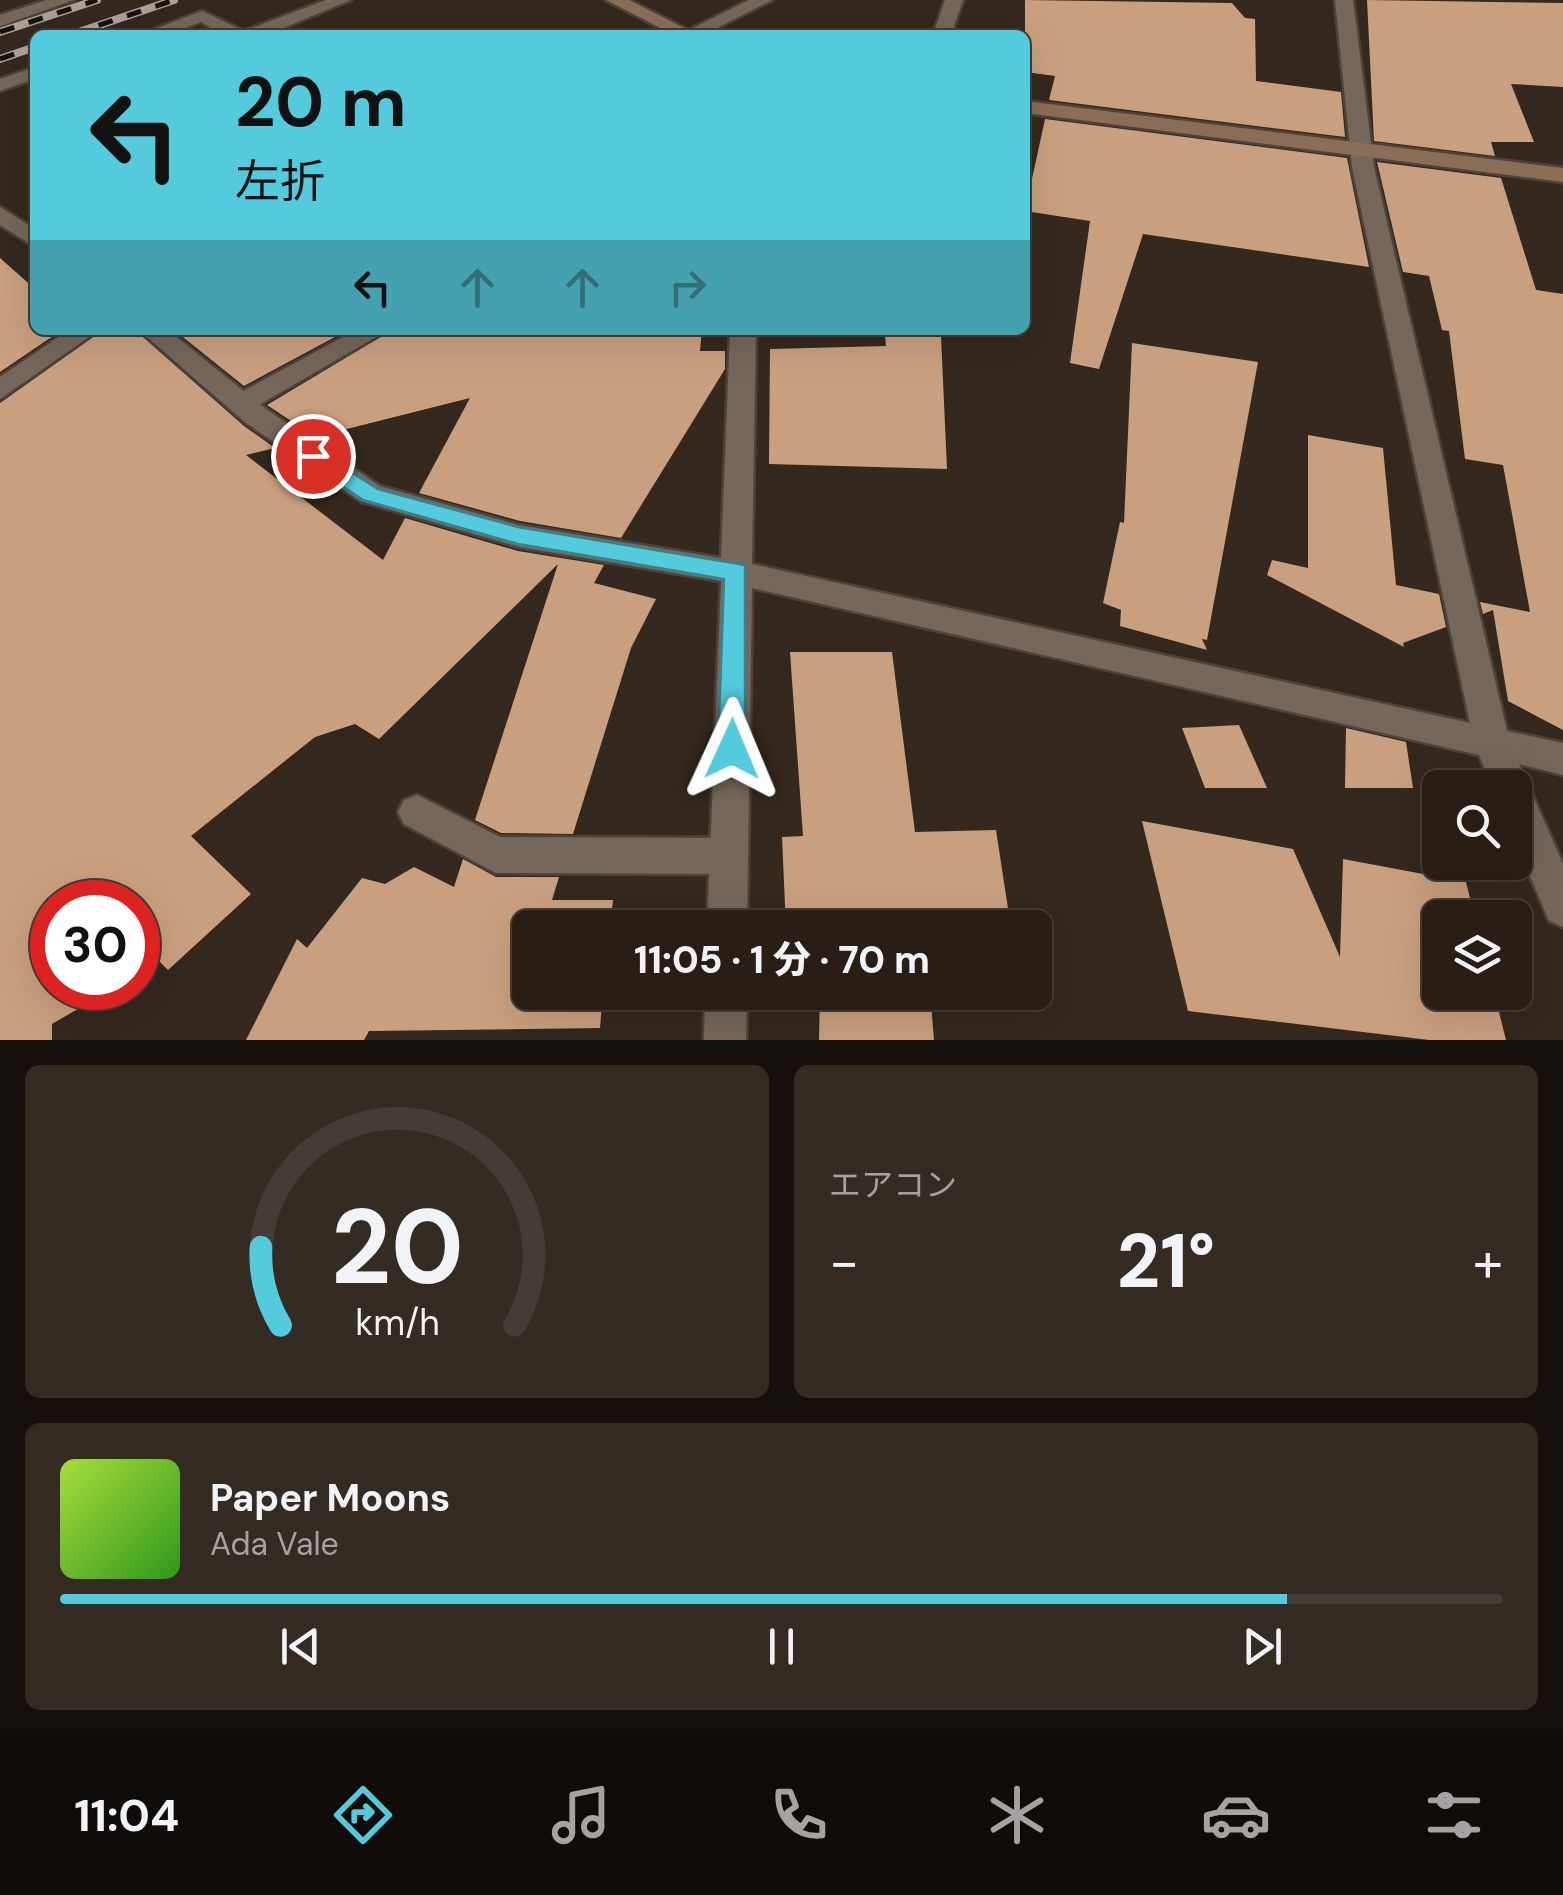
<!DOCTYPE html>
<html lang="ja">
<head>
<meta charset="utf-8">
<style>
  body { margin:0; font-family:"DM Sans","Noto Sans JP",sans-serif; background:#342b23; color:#f1f3f6; height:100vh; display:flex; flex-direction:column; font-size:38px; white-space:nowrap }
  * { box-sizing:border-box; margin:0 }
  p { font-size:32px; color:#a5a2a1 }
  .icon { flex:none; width:55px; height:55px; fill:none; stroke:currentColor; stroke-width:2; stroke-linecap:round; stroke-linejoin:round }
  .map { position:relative; height:1040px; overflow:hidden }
  .panel { display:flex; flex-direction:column; gap:25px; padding:25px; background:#16100c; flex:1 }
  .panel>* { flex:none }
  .top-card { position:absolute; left:30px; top:30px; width:1000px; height:305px; border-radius:15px; box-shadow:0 10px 40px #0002,0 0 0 2px #443c35; background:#54cadd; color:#111; overflow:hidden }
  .buttons { position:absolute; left:1422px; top:770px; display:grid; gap:20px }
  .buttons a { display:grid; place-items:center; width:110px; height:110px; border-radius:15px; background:#281e16; box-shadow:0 10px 40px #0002,0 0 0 2px #443c35; font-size:50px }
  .speed { position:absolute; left:30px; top:880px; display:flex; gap:20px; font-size:50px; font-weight:700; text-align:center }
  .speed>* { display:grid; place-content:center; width:130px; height:130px; border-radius:50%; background:#281e16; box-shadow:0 10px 40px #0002,0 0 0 2px #443c35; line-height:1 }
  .speed .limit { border:15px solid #d22; background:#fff; color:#111 }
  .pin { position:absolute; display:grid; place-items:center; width:85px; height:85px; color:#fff; margin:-42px; border:5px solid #fff; border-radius:50%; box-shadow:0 2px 10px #0007 }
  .me { position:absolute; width:110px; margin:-55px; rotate:1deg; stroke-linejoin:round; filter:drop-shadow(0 0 8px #0008) }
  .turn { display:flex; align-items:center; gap:35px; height:210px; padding:0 40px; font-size:45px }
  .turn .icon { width:130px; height:130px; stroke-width:2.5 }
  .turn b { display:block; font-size:70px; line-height:85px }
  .lanes { display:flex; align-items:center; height:95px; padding:0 40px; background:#0003; justify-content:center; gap:50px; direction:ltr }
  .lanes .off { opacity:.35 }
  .big { font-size:75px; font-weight:800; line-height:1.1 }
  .panel .tile { flex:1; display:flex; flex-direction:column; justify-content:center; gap:15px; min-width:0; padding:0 35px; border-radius:15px; background:#342b23 }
  .panel .dial { align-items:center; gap:0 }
  .dial svg { height:260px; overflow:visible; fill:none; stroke:#443c35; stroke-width:7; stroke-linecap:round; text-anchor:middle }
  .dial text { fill:#f1f3f6; stroke:none }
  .song { display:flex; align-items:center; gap:30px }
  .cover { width:120px; height:120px; border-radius:15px; background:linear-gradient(135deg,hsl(80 70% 55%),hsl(110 70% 35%)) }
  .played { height:10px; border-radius:5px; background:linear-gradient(90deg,#54cadd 85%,#443c35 85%) }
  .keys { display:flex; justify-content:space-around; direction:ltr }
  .heat { display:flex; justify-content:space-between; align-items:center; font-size:55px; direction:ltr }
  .panel .tiles { flex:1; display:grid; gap:25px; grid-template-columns:1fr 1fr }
  .tile:last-child { grid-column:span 2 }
  .trip { position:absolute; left:512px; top:910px; width:540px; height:100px; border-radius:15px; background:#281e16; box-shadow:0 10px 40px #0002,0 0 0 2px #443c35; font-weight:800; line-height:100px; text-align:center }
  .menu { display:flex; height:160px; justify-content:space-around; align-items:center; background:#100c09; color:#a5a2a1 }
  .menu .icon { width:70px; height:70px }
  .menu .current { color:#54cadd }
  .menu b { font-size:45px; color:#f1f3f6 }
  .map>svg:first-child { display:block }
</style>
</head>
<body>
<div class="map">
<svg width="1563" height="1040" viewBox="0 0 1563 1040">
  <rect width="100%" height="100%" fill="#35281e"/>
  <g fill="#c9a07f">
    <path d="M 1025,0 L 1232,3 L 1245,18 L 1255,19 L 1256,81 L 1341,92 L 1345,137 L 1049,100 L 1055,76 L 1025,72 Z"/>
    <path d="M 1367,0 L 1563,3 L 1563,87 L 1511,84 L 1534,142 L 1491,142 L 1495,156 L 1374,141 Z"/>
    <path d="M 1045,119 L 1347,158 L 1369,267 L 1143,234 L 1099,369 L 1070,363 L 1090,221 L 1025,211 Z"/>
    <path d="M 1377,162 L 1501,178 L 1536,290 L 1563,294 L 1563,730 L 1508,701 L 1493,610 L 1483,614 L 1480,602 L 1530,612 L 1503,465 L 1465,459 L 1449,331 L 1442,330 L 1429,276 L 1403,272 Z"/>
    <path d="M 0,258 L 35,289 L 35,330 L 62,330 L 0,372 Z"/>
    <path d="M 103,330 L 135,330 L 244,426 L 275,448 L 246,455 L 383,560 L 405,518 L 518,551 L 604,565 L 594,583 L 656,599 L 631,648 L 573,834 L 501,833 L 475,820 L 558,564 L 379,739 L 355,724 L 315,737 L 191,836 L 251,894 L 168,970 L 159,961 L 138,974 L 138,902 L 52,902 L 52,988 L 114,988 L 52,1024 L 52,1040 L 0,1040 L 0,403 Z"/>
    <path d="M 174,330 L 348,330 L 244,386 Z"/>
    <path d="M 392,330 L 702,330 L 700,351 L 725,351 L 725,369 L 621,538 L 520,521 L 419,493 L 470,398 L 315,437 L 267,405 Z"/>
    <path d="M 885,336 L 941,336 L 947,469 L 769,464 L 770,349 L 886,346 Z"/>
    <path d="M 1132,343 L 1258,362 L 1207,640 L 1202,639 L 1207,650 L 1120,626 L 1121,610 L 1103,603 L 1120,522 L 1124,523 Z"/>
    <path d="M 1308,435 L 1383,448 L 1396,585 L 1439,594 L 1446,627 L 1403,643 L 1404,647 L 1267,575 L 1272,560 L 1308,568 Z"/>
    <path d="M 790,652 L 892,652 L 915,832 L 996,830 L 1011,928 L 786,928 L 782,837 L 803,836 Z"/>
    <path d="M 1239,725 L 1267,788 L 1205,788 L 1182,728 Z"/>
    <path d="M 1346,728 L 1406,742 L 1413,788 L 1345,788 Z"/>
    <path d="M 1142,821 L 1293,849 L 1340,957 L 1343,859 L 1466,882 L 1475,918 L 1440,918 L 1440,992 L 1494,992 L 1506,1040 L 1429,1040 L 1188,1011 Z"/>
    <path d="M 463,859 L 496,877 L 559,877 L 552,900 L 613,900 L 610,928 L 530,928 L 530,992 L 603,992 L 600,1028 L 369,1031 L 364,1040 L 246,1040 L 297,939 L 307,948 L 362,878 L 385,884 L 414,867 L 454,887 Z"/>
    <path d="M 820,992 L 930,992 L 934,1040 L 819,1040 Z"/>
  </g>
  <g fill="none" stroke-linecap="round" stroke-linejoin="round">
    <g stroke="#4e433a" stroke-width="5">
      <g id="lane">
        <path d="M 47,0 L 74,0 L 0,26 L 0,15 Z"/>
        <path d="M 945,0 L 963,0 L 951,35 L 933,35 Z"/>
        <path d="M 356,330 L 388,330 L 250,410 L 240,413 L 226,404 L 230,398 Z"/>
        <path d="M 417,795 L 500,837 L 729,838 L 742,844 L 748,856 L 742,868 L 729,874 L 496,873 L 404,824 L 398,812 L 404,800 Z"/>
      </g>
    </g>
    <g stroke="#4e433a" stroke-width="5">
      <g id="street">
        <path d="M 326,0 L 351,0 L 266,35 L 224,35 L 201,22 L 165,35 L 139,35 L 202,11 L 244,31 Z"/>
        <path d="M 749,0 L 772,0 L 703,35 L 679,35 Z"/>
        <path d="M 1335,0 L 1353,0 L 1374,167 L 1507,731 L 1563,743 L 1563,775 L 1519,764 L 1563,864 L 1563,927 L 1549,921 L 1515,841 L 1515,788 L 1493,788 L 1479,755 L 752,588 L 747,928 L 707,928 L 721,581 L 519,547 L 360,501 L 246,423 L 139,330 L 168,330 L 266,409 L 380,486 L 519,525 L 721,558 L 730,330 L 756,330 L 752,564 L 1470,723 L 1352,167 Z"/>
        <path d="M 35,67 L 35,79 L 0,91 L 0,79 Z"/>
        <path d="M 0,207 L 35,229 L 35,247 L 0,225 Z"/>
        <path d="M 69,330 L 99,330 L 0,399 L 0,377 Z"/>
        <path d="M 705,992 L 747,992 L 746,1040 L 704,1040 Z"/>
      </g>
    </g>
    <g stroke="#4e433a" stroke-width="5">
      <g id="secondary">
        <path d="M 606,0 L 629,0 L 698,35 L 674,35 Z"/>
        <path d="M 1025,101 L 1563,168 L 1563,182 L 1025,113 Z"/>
      </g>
    </g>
    <use href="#lane" fill="#75675b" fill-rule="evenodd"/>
    <use href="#street" fill="#75675b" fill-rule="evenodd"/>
    <use href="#secondary" fill="#8b6e56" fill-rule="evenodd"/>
    <g stroke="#aba19a" stroke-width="8">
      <g id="rail">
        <path d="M 0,32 L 97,0"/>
        <path d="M 70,35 L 174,0"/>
        <path d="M 0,59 L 35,47"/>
      </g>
    </g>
    <use href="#rail" stroke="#18120e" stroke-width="5" stroke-dasharray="15" stroke-linecap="butt"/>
  </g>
  <path fill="#54cadd" stroke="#378390" stroke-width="2.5" d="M 313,448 L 378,489 L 518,527 L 745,565 L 745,749 L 741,757 L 722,757 L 718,749 L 724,579 L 518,544 L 363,500 L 305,461 L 302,456 Z"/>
</svg>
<div class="buttons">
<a><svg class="icon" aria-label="search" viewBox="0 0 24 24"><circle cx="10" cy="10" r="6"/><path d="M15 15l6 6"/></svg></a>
<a><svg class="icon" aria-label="layers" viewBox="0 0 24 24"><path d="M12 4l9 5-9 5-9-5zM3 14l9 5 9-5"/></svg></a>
</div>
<div class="speed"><div class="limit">30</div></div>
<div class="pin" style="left:313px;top:456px;background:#d93025"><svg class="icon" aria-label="arrive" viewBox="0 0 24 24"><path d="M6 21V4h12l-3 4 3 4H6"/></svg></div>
<svg class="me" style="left:732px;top:749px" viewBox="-20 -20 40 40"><path d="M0-17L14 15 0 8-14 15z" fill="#54cadd" stroke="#fff" stroke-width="4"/></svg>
<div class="trip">11:05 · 1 分 · 70 m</div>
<div class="top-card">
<div class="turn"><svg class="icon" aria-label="left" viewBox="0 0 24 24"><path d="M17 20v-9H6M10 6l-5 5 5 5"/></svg><div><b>20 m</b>左折</div></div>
<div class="lanes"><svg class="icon" aria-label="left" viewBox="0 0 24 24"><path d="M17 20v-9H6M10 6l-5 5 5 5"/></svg><svg class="icon off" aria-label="ahead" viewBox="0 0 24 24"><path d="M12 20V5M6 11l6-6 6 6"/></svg><svg class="icon off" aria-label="ahead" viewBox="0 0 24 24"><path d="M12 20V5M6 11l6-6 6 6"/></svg><svg class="icon off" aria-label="right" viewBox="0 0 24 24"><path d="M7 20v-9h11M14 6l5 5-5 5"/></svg></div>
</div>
</div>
<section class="panel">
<div class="tiles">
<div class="tile dial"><svg viewBox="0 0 100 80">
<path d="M14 69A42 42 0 1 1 86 69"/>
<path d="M14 69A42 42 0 0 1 8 45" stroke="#54cadd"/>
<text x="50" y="56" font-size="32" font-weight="700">20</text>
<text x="50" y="72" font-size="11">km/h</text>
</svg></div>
<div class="tile"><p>エアコン</p>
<div class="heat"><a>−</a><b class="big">21°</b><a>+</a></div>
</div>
<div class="tile">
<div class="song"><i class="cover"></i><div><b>Paper Moons</b><p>Ada Vale</p></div></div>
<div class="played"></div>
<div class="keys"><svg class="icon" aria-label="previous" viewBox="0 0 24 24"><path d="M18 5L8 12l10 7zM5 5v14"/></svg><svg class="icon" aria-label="pause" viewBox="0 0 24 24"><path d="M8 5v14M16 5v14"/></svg><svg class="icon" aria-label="next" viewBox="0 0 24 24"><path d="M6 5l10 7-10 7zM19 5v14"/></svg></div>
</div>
</div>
</section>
<nav class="menu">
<b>11:04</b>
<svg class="icon current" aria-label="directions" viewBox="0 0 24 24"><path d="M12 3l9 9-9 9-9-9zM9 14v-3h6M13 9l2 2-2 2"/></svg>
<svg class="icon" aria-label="music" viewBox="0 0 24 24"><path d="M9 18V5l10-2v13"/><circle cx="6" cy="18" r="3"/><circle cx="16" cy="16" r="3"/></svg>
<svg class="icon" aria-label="phone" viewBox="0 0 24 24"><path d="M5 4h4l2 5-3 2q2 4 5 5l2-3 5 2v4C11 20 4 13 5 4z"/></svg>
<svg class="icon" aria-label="climate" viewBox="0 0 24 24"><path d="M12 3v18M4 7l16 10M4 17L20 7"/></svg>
<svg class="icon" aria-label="car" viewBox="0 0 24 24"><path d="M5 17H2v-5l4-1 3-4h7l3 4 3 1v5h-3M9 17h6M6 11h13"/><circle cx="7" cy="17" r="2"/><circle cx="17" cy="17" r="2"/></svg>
<svg class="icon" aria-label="filters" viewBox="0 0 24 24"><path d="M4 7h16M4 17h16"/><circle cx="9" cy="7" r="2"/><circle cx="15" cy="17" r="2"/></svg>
</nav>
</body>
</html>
